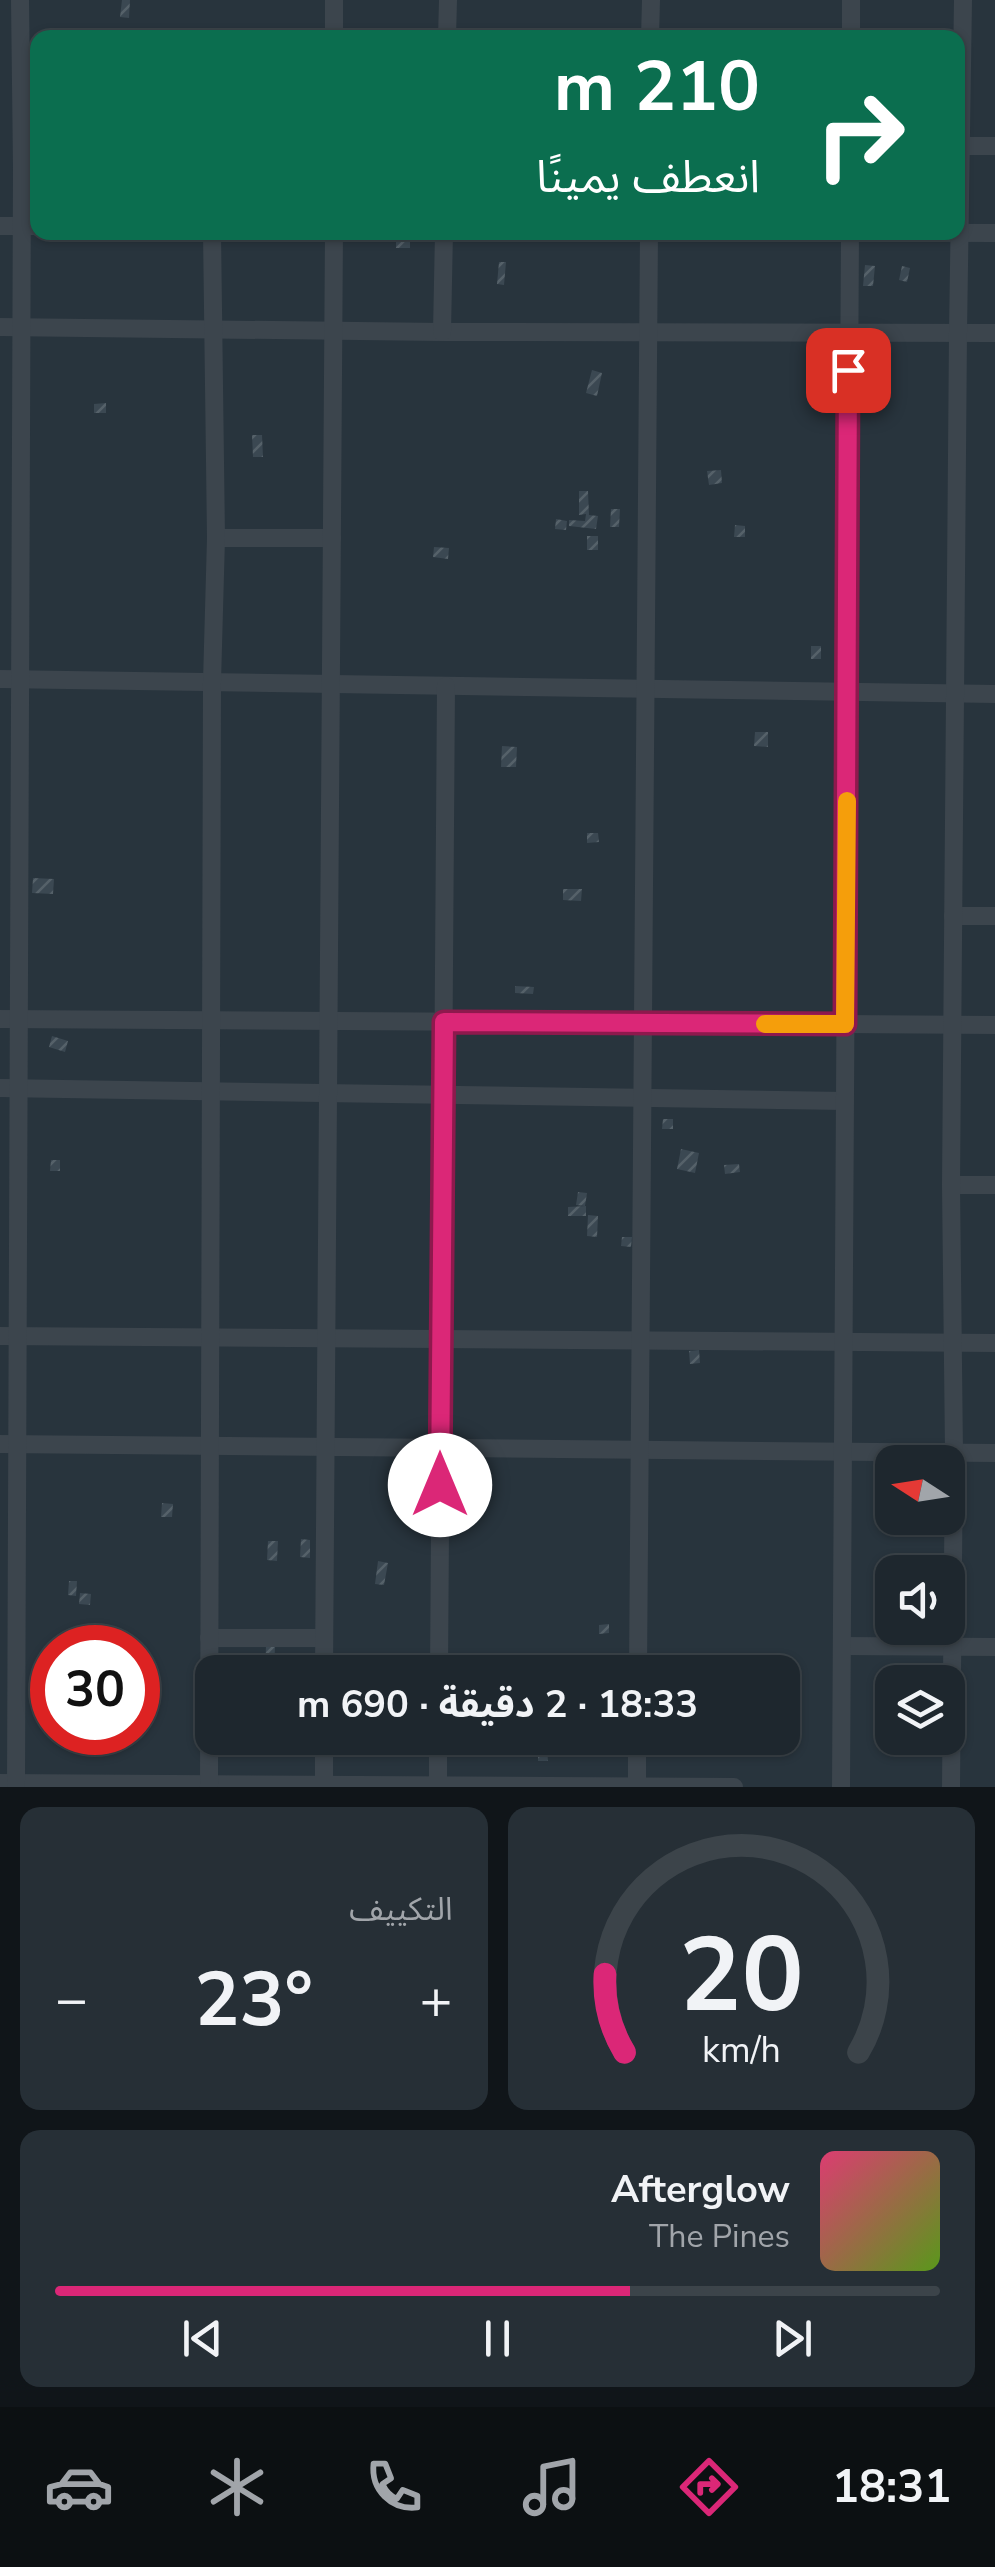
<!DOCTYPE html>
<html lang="ar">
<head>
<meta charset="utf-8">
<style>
  body { margin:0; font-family:"Nunito Sans","Noto Sans Arabic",sans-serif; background:#262f36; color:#f1f3f6; direction:rtl; height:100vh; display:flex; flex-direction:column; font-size:38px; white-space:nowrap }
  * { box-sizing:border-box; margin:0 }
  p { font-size:32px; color:#a1a5aa }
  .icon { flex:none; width:55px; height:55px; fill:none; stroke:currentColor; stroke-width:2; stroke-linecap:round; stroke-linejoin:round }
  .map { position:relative; height:1787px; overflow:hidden; direction:ltr }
  .side { display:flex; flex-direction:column; gap:20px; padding:20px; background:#101519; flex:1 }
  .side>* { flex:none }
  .top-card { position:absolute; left:30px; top:30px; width:935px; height:210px; border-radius:20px; box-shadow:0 2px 8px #0004,0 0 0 2px #3c444a; direction:rtl; background:#0b6e4f; color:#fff; overflow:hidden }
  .needle { width:65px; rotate:282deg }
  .buttons { position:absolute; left:875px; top:1445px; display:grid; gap:20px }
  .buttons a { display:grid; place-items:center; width:90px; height:90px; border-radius:20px; background:#1e272e; box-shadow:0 2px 8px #0004,0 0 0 2px #3c444a; font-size:50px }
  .speed { position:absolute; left:30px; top:1625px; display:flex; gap:20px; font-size:50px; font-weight:700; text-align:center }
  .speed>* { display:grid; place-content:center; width:130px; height:130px; border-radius:50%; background:#1e272e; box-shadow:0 2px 8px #0004,0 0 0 2px #3c444a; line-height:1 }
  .speed .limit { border:15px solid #d22; background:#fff; color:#111 }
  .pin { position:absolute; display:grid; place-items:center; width:85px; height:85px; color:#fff; margin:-42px; border-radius:20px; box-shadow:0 5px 15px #0006 }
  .me { position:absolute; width:110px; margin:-55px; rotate:0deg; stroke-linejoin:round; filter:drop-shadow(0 0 8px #0008) }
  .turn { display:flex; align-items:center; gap:35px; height:210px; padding:0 40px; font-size:45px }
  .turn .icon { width:130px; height:130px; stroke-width:2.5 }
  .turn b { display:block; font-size:70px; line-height:85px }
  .big { font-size:75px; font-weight:700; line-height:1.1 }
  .side .tile { flex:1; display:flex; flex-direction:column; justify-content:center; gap:15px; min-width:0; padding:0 35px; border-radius:20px; background:#262f36 }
  .side .dial { align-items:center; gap:0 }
  .dial svg { height:260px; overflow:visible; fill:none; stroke:#3c444a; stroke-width:7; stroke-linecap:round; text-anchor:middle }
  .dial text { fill:#f1f3f6; stroke:none }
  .song { display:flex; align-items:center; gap:30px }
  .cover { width:120px; height:120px; border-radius:15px; background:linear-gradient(135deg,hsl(340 70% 55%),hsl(90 70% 35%)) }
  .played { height:10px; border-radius:5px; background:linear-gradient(90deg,#db2777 65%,#3c444a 65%) }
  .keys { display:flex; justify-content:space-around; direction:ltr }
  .heat { display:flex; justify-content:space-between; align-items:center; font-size:55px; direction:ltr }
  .side .tiles { flex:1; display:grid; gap:20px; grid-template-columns:1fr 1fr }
  .tile:last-child { grid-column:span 2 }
  .trip { position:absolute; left:195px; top:1655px; width:605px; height:100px; border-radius:20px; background:#1e272e; box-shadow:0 2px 8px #0004,0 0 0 2px #3c444a; font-weight:700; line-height:100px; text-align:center; direction:rtl }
  .dock { display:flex; height:160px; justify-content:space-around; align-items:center; background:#0c1012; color:#a1a5aa }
  .dock .icon { width:70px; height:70px }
  .dock .selected { color:#db2777 }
  .dock b { font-size:45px; color:#f1f3f6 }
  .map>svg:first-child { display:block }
</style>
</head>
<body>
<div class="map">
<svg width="995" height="1787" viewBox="0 0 995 1787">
  <defs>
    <pattern id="building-hatch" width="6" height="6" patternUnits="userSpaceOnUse" patternTransform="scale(2.5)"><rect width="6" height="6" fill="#3b4852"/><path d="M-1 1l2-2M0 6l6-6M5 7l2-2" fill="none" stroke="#556169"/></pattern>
  </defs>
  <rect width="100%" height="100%" fill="#28343d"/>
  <g fill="url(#building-hatch)">
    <path d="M 122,0 L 130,0 L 129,18 L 120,17 Z"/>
    <rect x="396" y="237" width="14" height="11"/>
    <path d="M 499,262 L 506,262 L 504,285 L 497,284 Z"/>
    <path d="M 865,265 L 875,266 L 873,286 L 863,286 Z"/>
    <path d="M 902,266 L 910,268 L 907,282 L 899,280 Z"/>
    <path d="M 592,370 L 602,373 L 597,396 L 586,393 Z"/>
    <path d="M 106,403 L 106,413 L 94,413 L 94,404 Z"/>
    <path d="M 252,435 L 262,435 L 263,457 L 253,457 Z"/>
    <path d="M 721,470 L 722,483 L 709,485 L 707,471 Z"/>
    <path d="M 579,491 L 588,491 L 589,515 L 598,516 L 596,529 L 569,526 L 569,520 L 585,521 L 586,514 L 579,515 Z"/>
    <path d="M 611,509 L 620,509 L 619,527 L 610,527 Z"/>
    <path d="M 556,519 L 567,521 L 566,530 L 555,529 Z"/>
    <path d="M 735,525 L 745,526 L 745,537 L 734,537 Z"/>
    <rect x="587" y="536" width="11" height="14"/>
    <path d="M 434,547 L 449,548 L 448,559 L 433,557 Z"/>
    <rect x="811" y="646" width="10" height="13"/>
    <path d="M 755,732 L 768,732 L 768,747 L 754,746 Z"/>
    <path d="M 502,746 L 517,747 L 516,767 L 501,767 Z"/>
    <path d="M 587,833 L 598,833 L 599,842 L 587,843 Z"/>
    <path d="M 33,878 L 54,879 L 53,894 L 32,893 Z"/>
    <path d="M 563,889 L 582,889 L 581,901 L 563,900 Z"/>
    <path d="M 515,986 L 534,987 L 533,994 L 515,993 Z"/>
    <path d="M 52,1036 L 68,1041 L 65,1052 L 49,1047 Z"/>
    <path d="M 663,1119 L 673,1119 L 673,1129 L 662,1129 Z"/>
    <path d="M 681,1149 L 699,1153 L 695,1173 L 677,1169 Z"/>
    <path d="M 51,1160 L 60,1160 L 60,1171 L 50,1171 Z"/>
    <path d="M 739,1164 L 740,1172 L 725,1174 L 724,1165 Z"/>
    <path d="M 578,1192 L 587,1193 L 585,1206 L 576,1205 Z"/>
    <path d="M 586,1206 L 586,1216 L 568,1216 L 568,1207 Z"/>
    <path d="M 588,1215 L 598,1216 L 597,1237 L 587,1236 Z"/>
    <path d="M 622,1237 L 632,1237 L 631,1247 L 621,1246 Z"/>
    <path d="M 699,1350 L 700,1363 L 690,1364 L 689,1351 Z"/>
    <path d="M 162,1503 L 173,1504 L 172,1517 L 161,1517 Z"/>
    <path d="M 301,1539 L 310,1540 L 310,1558 L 300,1557 Z"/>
    <path d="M 268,1541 L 278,1541 L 277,1561 L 267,1560 Z"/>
    <path d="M 378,1561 L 388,1563 L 384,1585 L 375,1584 Z"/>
    <path d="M 69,1581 L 77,1581 L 76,1596 L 68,1595 Z"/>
    <path d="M 80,1593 L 91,1594 L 90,1605 L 79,1604 Z"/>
    <path d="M 609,1624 L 609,1633 L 599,1634 L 599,1625 Z"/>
    <path d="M 95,1628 L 96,1640 L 81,1641 L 81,1629 Z"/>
    <path d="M 266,1646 L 275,1646 L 274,1671 L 265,1671 Z"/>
    <path d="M 547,1749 L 548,1761 L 538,1761 L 538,1750 Z"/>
  </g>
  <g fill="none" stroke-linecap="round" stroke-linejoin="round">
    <g stroke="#3c454d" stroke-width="18">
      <path d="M 334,38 L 334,0"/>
      <path d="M 447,38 L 448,0"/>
      <path d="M 650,38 L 651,0"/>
      <path d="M 851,38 L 851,0"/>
      <path d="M 962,146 L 995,146"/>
      <path d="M 0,226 L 38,226"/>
      <path d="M 632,232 L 995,233"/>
      <path d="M 0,327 L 442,332 L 995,333"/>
      <path d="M 442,332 L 444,232"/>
      <path d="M 216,538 L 332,538"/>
      <path d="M 0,679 L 995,694"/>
      <path d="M 953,916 L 995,916"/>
      <path d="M 0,1019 L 995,1025"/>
      <path d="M 0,1088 L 845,1101"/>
      <path d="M 951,1185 L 995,1185"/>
      <path d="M 0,1336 L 995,1343"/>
      <path d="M 0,1444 L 995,1453"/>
      <path d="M 209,1638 L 324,1638"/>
      <path d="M 842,1646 L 995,1647"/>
      <path d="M 324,1672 L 334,232"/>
      <path d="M 439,1672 L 446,686"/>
      <path d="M 638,1672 L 649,232"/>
      <path d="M 0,1783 L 734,1787"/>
      <path d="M 16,1783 L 22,168 L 20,0"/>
      <path d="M 209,1787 L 212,682 L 216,538 L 212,232"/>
      <path d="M 324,1787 L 324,1738"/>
      <path d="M 438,1787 L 438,1738"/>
      <path d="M 637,1787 L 637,1738"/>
      <path d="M 841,1787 L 850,232"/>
      <path d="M 951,1787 L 954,1452 L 951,1185 L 958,333 L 963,0"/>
    </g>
  </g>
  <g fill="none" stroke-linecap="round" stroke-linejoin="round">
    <g stroke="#8e194d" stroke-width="25">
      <path id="route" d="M 440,1485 L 444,1022 L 845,1024 L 848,370"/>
    </g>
    <use href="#route" stroke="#db2777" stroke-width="18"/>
    <path stroke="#f59e0b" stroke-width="18" d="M 765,1024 L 845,1024 L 847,801"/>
  </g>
</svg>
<div class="buttons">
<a><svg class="needle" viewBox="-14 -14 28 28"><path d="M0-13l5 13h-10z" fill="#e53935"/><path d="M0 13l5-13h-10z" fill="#a1a5aa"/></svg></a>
<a><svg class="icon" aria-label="sound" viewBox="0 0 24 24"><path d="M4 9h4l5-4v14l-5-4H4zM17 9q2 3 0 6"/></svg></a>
<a><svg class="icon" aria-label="layers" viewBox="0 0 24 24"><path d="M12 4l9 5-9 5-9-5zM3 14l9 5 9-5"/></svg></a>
</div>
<div class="speed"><div class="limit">30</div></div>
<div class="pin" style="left:848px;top:370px;background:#d93025"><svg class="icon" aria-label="arrive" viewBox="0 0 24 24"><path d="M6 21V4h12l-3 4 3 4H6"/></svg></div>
<svg class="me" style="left:440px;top:1485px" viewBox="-20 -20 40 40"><circle r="19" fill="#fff"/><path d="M0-13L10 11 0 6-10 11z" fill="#db2777"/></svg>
<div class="trip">18:33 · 2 دقيقة · 690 m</div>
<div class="top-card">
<div class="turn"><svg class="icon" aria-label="right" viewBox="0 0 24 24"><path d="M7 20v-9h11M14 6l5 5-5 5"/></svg><div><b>210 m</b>انعطف يمينًا</div></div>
</div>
</div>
<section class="side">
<div class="tiles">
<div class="tile dial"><svg viewBox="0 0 100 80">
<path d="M14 69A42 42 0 1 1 86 69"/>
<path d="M14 69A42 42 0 0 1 8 45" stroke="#db2777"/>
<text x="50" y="56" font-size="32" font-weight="700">20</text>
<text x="50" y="72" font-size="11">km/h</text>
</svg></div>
<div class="tile"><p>التكييف</p>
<div class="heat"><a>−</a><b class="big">23°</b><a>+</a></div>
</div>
<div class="tile">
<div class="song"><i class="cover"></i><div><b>Afterglow</b><p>The Pines</p></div></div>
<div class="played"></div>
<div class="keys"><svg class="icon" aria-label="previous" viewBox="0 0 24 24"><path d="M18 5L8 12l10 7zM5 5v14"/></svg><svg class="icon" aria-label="pause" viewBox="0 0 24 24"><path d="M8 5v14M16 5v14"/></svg><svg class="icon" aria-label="next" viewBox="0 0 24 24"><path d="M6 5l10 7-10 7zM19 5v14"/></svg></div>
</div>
</div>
</section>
<nav class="dock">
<b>18:31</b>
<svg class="icon selected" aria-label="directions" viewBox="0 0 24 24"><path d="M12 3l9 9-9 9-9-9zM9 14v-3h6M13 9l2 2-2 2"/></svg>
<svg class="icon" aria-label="music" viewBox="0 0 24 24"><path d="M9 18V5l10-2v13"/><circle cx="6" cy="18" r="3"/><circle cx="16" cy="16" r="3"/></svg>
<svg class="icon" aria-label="phone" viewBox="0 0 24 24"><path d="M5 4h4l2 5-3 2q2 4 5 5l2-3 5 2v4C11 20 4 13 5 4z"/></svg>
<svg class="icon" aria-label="climate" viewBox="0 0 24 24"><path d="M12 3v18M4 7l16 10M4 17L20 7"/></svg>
<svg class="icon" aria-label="car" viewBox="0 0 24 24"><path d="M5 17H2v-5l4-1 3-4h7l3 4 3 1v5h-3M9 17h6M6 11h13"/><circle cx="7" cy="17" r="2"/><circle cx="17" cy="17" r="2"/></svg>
</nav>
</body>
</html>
